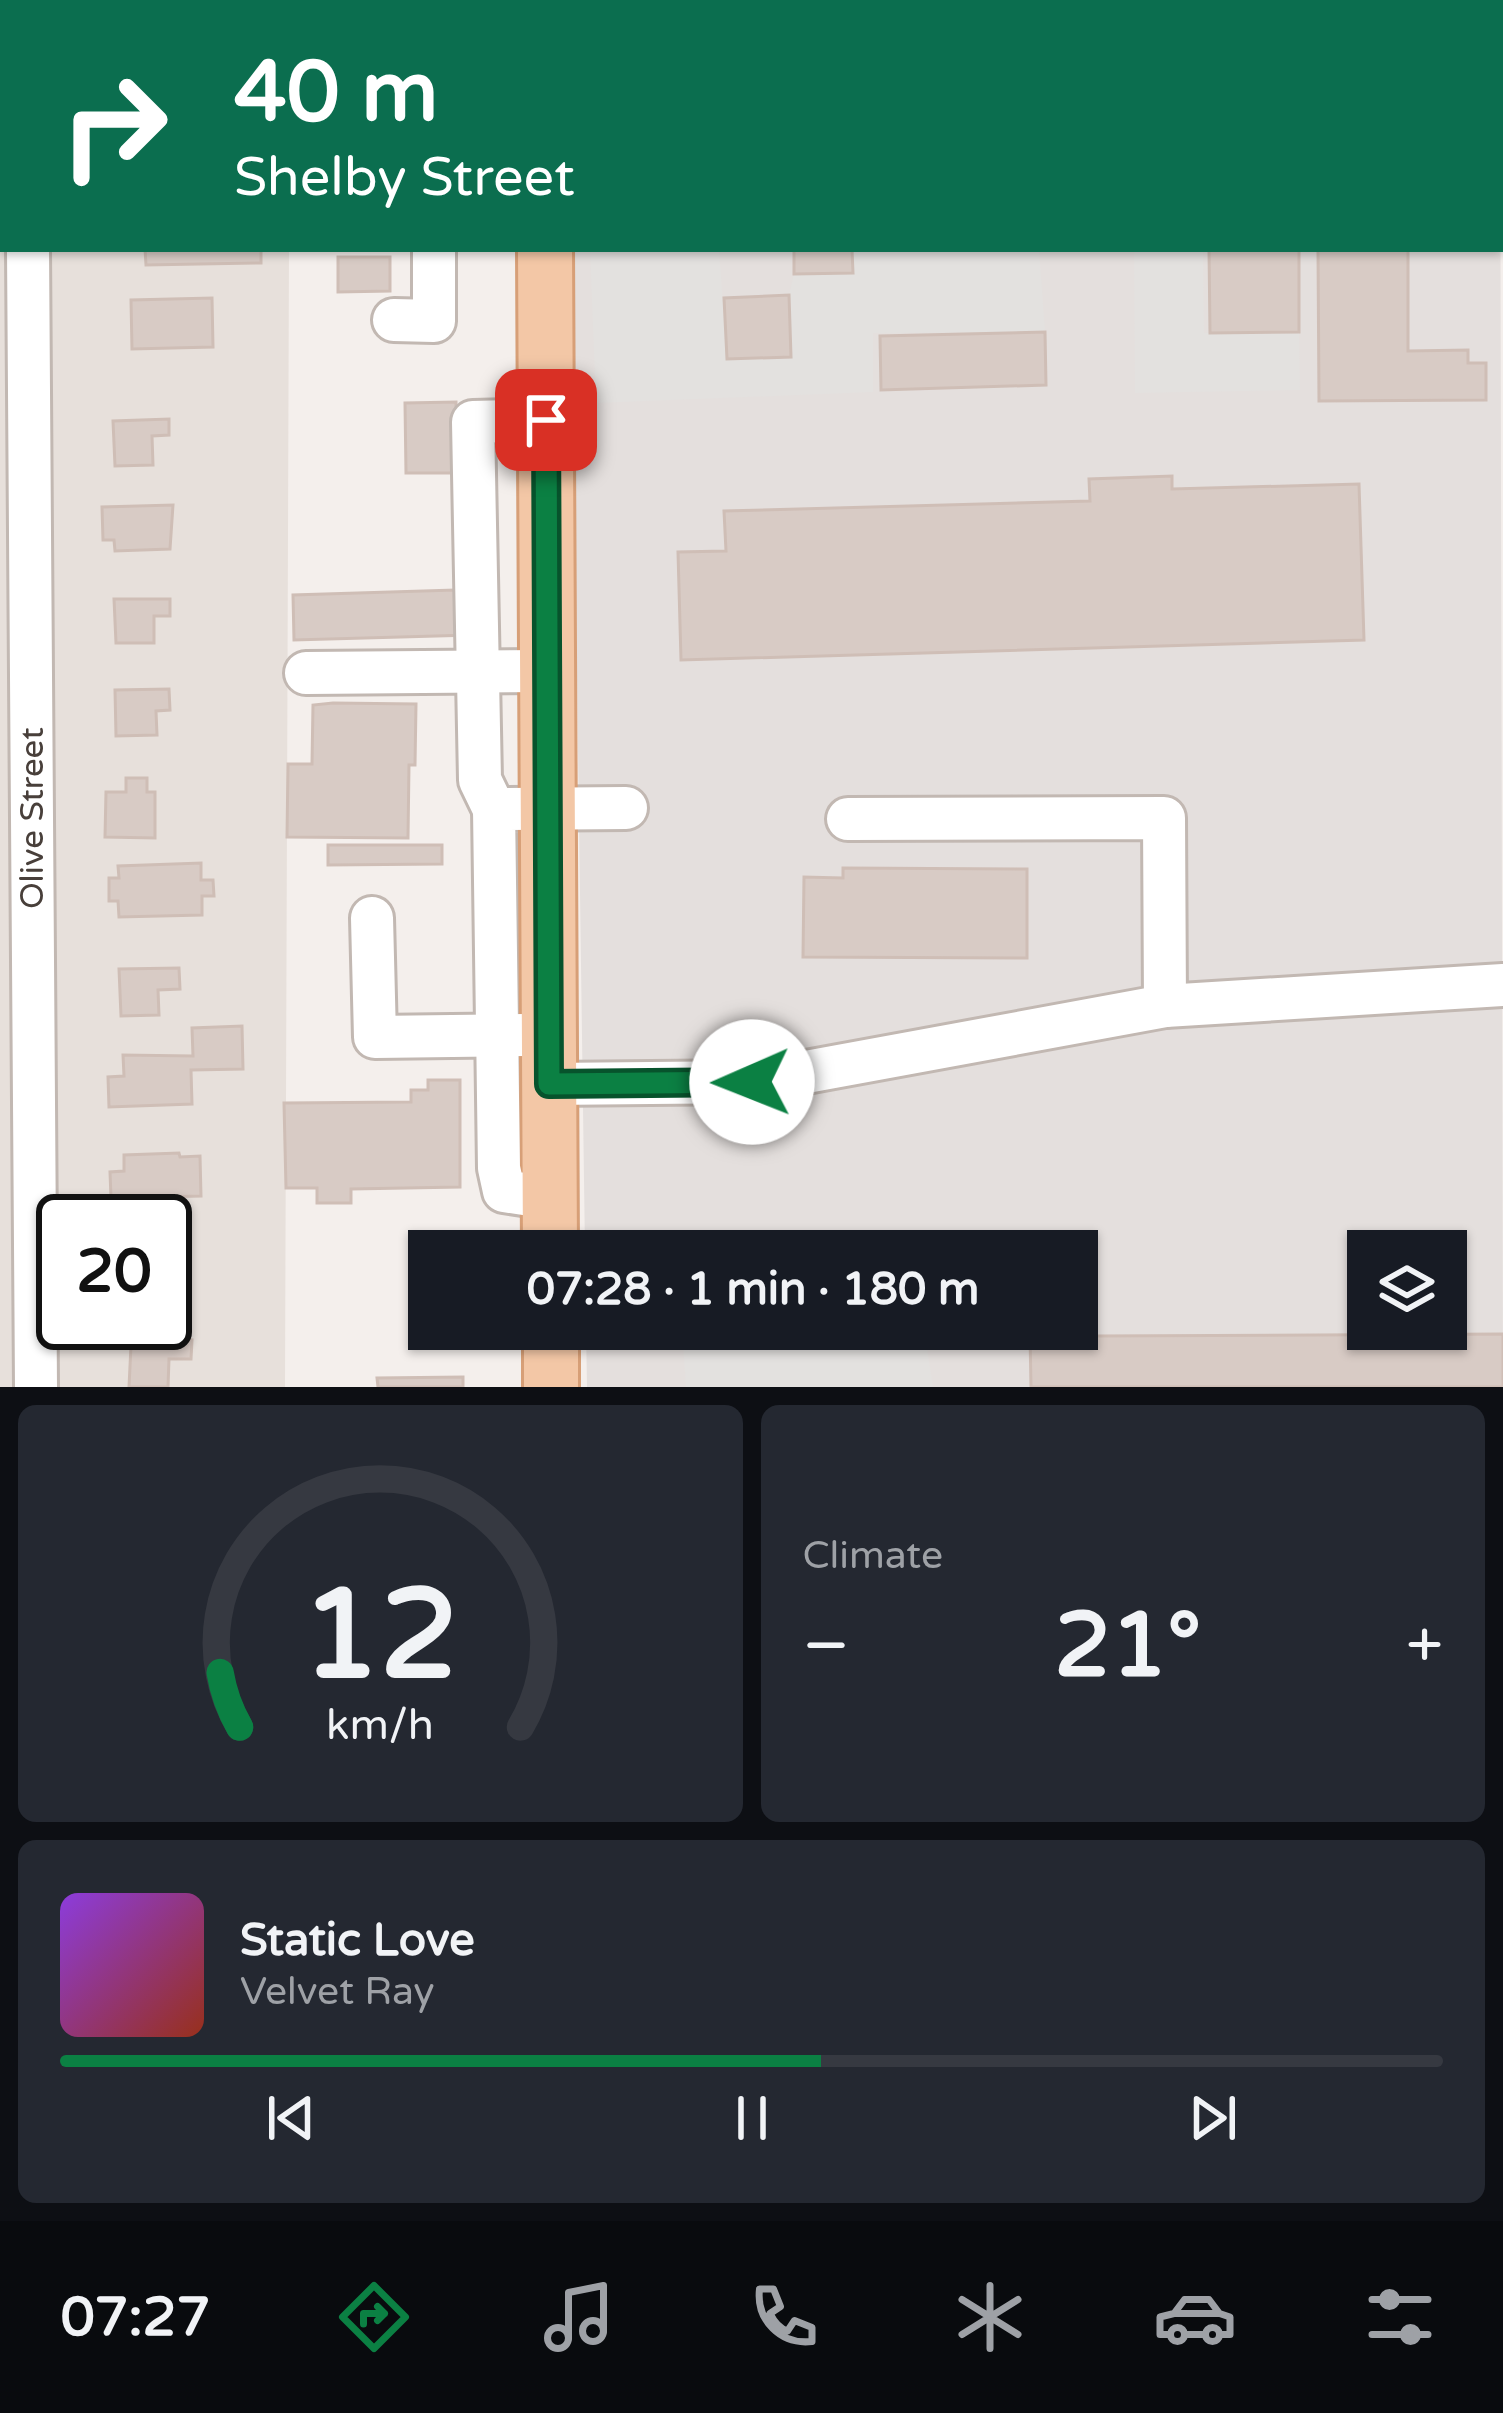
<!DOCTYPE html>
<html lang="en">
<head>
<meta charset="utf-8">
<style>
  body { margin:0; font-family:"Varela Round",sans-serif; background:#242831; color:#f1f3f6; height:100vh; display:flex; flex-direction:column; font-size:45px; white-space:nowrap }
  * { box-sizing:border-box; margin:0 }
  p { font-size:39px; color:#9ea1a6 }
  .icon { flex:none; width:66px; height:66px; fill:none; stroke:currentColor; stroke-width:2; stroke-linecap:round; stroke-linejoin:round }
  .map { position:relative; height:1387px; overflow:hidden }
  .side { display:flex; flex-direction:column; gap:18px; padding:18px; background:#0d0f14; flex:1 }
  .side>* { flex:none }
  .banner { position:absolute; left:0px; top:0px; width:1503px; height:252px; box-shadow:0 3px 9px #0004; background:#0b6e4f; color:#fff; overflow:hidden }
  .fabs { position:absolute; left:1347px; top:1230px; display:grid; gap:24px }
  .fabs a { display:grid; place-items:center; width:120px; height:120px; border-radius:0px; background:#171b24; box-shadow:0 3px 9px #0004; font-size:60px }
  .speed { position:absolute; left:36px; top:1194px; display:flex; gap:24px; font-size:60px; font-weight:700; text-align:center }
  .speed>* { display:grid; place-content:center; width:156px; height:156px; border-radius:50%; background:#171b24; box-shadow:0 3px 9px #0004; line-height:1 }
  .speed .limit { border:6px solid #111; border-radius:18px; background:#fff; color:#111 }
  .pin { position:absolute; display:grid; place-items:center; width:102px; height:102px; color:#fff; margin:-51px; border-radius:24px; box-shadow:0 6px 18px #0006 }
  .me { position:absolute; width:132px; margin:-66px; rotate:269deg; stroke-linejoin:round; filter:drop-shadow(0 0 9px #0008) }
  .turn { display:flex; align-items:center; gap:42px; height:252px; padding:0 36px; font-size:54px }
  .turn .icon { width:156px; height:156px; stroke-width:2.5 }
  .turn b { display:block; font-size:84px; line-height:102px }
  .big { font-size:90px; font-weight:800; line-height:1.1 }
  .side .card { flex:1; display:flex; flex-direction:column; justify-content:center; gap:18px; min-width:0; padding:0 42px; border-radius:18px; background:#242831 }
  .side .dial { align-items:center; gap:0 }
  .dial svg { height:312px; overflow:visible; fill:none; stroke:#363941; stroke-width:7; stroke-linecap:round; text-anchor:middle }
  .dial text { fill:#f1f3f6; stroke:none }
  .song { display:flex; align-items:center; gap:36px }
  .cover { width:144px; height:144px; border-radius:18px; background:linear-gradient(135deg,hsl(270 70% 55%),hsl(10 70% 35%)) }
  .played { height:12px; border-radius:6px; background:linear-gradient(90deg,#0b8043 55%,#363941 55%) }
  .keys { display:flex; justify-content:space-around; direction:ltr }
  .heat { display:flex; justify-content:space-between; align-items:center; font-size:66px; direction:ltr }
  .side .tiles { flex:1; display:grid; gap:18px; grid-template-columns:1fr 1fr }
  .card:last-child { grid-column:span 2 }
  .trip { position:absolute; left:408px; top:1230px; width:690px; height:120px; border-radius:0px; background:#171b24; box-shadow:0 3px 9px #0004; font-weight:800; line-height:120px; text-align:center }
  .dock { display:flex; height:192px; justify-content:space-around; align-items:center; background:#090b0e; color:#9ea1a6 }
  .dock .icon { width:84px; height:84px }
  .dock .active { color:#0b8043 }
  .dock b { font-size:54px; color:#f1f3f6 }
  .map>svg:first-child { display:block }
</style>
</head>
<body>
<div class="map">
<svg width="1503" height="1387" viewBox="0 0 1503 1387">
  <rect width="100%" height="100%" fill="#f4efec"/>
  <path fill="#e7e0db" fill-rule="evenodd" d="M 0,171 L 3,249 L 289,249 L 285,1387 L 0,1387 ZM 63,1221 L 165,1221 L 165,1323 L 63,1323 Z"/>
  <path fill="#e4dfdd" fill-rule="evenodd" d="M 1500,28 L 1503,1387 L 587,1387 L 586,1329 L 1077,1329 L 1077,1251 L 585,1251 L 571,249 L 1500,249 ZM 1368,1251 L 1446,1251 L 1446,1329 L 1368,1329 Z"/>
  <g fill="#e3e1df">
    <path d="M 590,249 L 719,249 L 727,359 L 789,295 L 794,274 L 852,273 L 852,249 L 1039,249 L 1045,332 L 873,333 L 873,392 L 596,403 Z"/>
    <path d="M 1134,249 L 1203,249 L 1204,333 L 1299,332 L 1300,390 L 1135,393 Z"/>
    <path d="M 682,1329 L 924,1329 L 933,1387 L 686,1387 Z"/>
  </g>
  <g fill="#d8cbc5" stroke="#cfbeb6" stroke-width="3">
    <path d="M 145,249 L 261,249 L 261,263 L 146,265 Z"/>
    <path d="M 794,249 L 852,249 L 853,273 L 794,274 Z"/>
    <path d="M 1209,249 L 1299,249 L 1299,332 L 1210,333 Z"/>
    <path d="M 1318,249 L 1408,249 L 1408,351 L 1468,350 L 1468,363 L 1486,363 L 1486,400 L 1319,401 Z"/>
    <path d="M 338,257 L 390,257 L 390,291 L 338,292 Z"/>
    <path d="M 789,295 L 791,357 L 727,359 L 724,298 Z"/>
    <path d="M 212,298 L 213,347 L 132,349 L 131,300 Z"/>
    <path d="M 1045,332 L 1046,385 L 881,390 L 880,336 Z"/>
    <path d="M 456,402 L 456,473 L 406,473 L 405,403 Z"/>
    <path d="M 169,419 L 169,435 L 152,436 L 153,465 L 115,466 L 113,421 Z"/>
    <path d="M 1172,476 L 1172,489 L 1359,484 L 1364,640 L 681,660 L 678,552 L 726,551 L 724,511 L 1090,501 L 1089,479 Z"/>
    <path d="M 173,505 L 170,549 L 115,551 L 114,540 L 103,540 L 102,507 Z"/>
    <path d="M 455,590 L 471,635 L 294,640 L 293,595 Z"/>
    <path d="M 114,599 L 170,599 L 170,616 L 154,616 L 154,643 L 116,643 Z"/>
    <path d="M 169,689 L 170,710 L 156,711 L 157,735 L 116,736 L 115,690 Z"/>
    <path d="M 333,703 L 416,704 L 415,765 L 409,765 L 408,838 L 287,837 L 288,764 L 312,764 L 313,705 Z"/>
    <path d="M 126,778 L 147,778 L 147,792 L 155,792 L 155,838 L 105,837 L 106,792 L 126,792 Z"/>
    <path d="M 328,845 L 442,845 L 442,864 L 328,865 Z"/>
    <path d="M 201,863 L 201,880 L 213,880 L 214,896 L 202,896 L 202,915 L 119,917 L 118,901 L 109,901 L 109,878 L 119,878 L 118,866 Z"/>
    <path d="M 843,868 L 1027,869 L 1027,958 L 803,957 L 804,877 L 843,878 Z"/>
    <path d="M 179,968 L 180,989 L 158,990 L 159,1015 L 121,1016 L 119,969 Z"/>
    <path d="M 242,1026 L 243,1069 L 191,1070 L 192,1104 L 109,1107 L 108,1077 L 124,1076 L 123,1055 L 193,1056 L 192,1028 Z"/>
    <path d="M 428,1080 L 460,1080 L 460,1187 L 351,1189 L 351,1203 L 317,1203 L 317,1188 L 286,1188 L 284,1103 L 411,1102 L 411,1090 L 428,1090 Z"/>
    <path d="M 179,1153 L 180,1157 L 200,1156 L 201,1196 L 111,1198 L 110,1172 L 124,1171 L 124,1155 Z"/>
    <rect x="165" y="1243" width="13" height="47"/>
    <path d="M 1093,1308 L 1095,1336 L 1503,1334 L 1503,1387 L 1031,1387 L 1030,1334 L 1058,1334 L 1058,1329 L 1077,1329 L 1077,1309 Z"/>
    <path d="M 132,1325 L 162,1325 L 162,1338 L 192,1340 L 191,1359 L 169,1359 L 168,1387 L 129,1387 Z"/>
    <path d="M 463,1377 L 463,1387 L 378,1387 L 377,1378 Z"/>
  </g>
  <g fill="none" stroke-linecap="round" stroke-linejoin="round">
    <g stroke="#c2b8b2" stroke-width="48">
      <g id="minor">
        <path d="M 820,0 L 820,3"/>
        <path d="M 1025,0 L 1025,3"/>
        <path d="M 1299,3 L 1435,0"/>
        <path d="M 0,142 L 3,141"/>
        <path d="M 28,249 L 36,1387"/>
        <path d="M 394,320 L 434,321 L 434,249"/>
        <path d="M 306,673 L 547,671"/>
        <path d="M 494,809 L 480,780 L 473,422 L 546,420"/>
        <path d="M 372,918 L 375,1037 L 524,1035"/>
        <path d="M 1165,1006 L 1503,985"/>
        <path d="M 549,1084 L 752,1082 L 1165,1006 L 1164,818 L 848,819"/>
        <path d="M 550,1198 L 504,1191 L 499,1168 L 494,809 L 626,808"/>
      </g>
    </g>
    <g stroke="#d79f77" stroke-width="60">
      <g id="major">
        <path d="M 543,0 L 543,3"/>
        <path d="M 545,249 L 550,1251"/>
        <path d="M 551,1329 L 551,1387"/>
      </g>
    </g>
    <use href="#minor" stroke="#fff" stroke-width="42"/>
    <use href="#major" stroke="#f3c7a6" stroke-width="54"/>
  </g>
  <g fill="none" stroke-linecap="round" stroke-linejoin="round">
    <g stroke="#07532c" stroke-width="30">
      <path id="route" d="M 546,420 L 549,1084 L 752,1082"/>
    </g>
    <use href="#route" stroke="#0b8043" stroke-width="21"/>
  </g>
  <g text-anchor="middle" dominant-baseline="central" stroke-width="9" stroke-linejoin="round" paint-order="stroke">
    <g font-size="33" fill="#483f3a" stroke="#fff">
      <text transform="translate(32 818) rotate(-90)">Olive Street</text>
    </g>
  </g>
</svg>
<div class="fabs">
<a><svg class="icon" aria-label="layers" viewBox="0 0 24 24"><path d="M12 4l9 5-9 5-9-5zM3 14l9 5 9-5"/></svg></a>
</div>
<div class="speed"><div class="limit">20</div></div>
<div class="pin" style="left:546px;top:420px;background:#d93025"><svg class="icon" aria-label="arrive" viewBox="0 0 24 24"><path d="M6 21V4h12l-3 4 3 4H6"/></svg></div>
<svg class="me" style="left:752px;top:1082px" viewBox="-20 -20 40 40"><circle r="19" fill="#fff"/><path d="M0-13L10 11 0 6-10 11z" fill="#0b8043"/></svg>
<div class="trip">07:28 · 1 min · 180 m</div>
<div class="banner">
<div class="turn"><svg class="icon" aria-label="right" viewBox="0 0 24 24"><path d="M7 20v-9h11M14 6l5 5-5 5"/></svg><div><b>40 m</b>Shelby Street</div></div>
</div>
</div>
<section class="side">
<div class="tiles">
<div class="card dial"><svg viewBox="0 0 100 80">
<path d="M14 69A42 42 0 1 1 86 69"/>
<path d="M14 69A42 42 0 0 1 9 55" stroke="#0b8043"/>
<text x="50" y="56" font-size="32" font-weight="700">12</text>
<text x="50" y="72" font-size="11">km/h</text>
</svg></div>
<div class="card"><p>Climate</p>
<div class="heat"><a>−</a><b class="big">21°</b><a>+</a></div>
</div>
<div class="card">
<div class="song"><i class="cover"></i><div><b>Static Love</b><p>Velvet Ray</p></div></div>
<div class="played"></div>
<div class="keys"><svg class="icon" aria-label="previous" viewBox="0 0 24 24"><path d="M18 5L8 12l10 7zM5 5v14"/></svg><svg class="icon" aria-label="pause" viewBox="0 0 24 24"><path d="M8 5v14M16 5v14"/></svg><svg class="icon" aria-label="next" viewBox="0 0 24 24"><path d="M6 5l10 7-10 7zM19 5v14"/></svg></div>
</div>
</div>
</section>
<nav class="dock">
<b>07:27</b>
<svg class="icon active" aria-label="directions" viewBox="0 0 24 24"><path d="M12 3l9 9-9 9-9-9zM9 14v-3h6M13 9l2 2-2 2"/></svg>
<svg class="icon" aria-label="music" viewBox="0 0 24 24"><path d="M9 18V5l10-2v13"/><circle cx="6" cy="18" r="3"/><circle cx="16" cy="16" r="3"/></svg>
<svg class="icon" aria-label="phone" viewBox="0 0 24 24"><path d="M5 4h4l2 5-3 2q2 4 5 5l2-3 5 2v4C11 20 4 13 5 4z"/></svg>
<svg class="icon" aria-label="climate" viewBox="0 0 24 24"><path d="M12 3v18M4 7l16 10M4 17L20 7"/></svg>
<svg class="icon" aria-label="car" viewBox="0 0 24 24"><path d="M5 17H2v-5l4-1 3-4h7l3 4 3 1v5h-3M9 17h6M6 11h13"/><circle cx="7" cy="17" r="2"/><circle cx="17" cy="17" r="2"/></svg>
<svg class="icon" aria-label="filters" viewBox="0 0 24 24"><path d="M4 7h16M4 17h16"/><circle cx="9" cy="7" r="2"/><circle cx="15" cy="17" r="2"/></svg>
</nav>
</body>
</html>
